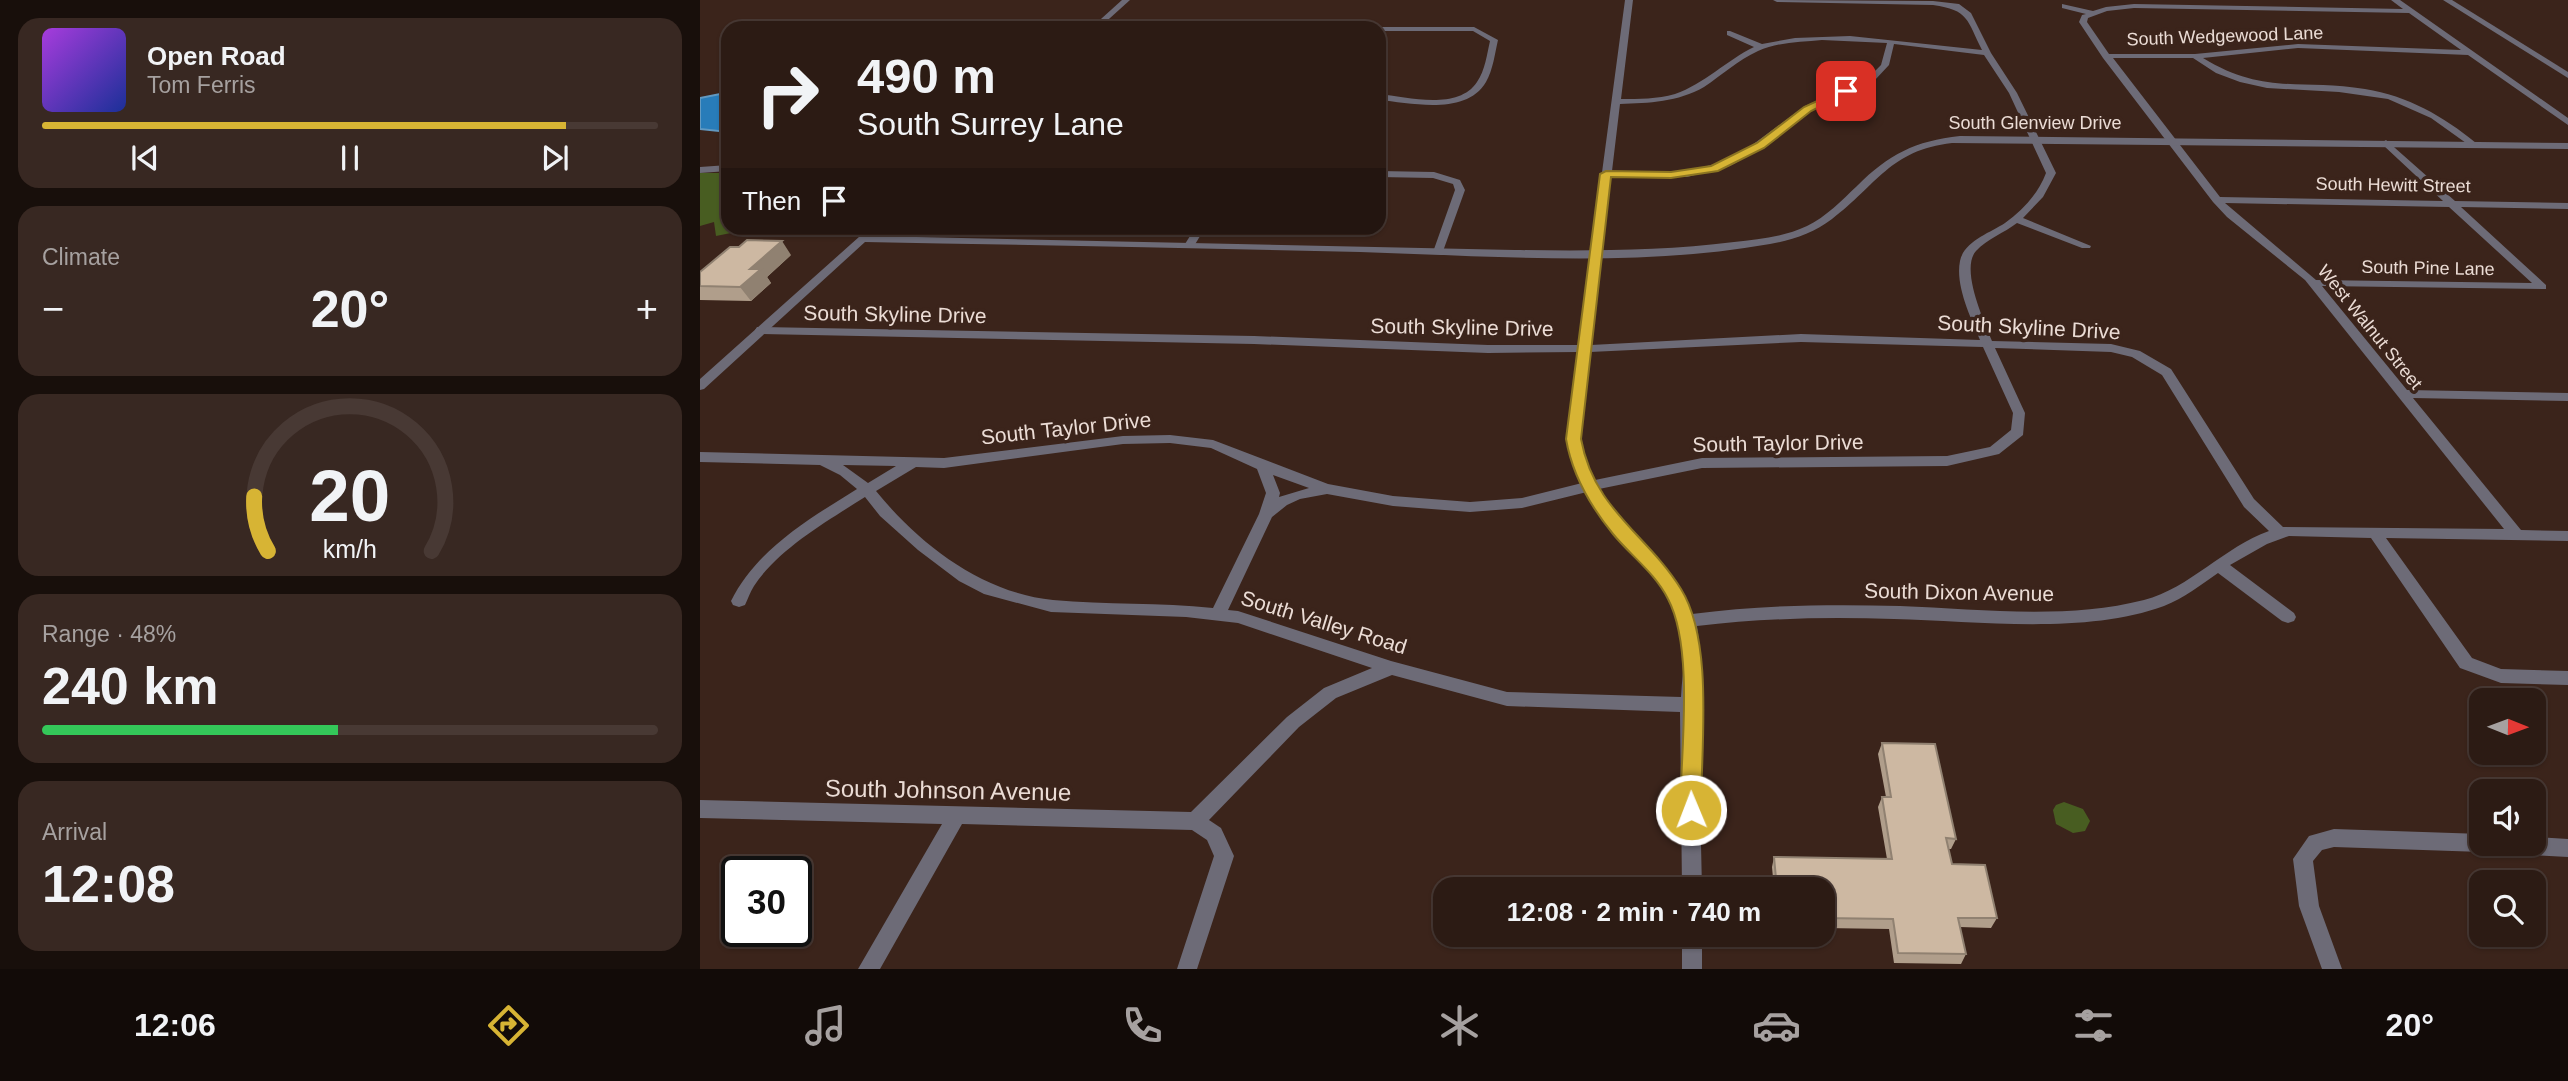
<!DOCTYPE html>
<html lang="en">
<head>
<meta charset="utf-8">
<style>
  body { margin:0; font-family:Helvetica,sans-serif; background:#382822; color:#f1f3f6; height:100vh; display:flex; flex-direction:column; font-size:26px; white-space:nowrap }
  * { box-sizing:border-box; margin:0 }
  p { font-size:23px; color:#a6a1a0 }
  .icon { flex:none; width:38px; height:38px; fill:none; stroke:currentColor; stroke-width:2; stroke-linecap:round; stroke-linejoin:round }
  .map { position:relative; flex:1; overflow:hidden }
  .sheet { display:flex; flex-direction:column; gap:18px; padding:18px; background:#180f0b; width:700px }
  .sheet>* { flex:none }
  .hud { position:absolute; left:21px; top:21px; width:665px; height:214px; border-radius:21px; box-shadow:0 2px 5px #0004,0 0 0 2px #483934; background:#2c1b14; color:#f1f3f6; overflow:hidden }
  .needle { width:46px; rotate:91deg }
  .fabs { position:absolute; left:1769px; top:688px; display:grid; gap:14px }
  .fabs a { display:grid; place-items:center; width:77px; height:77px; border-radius:14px; background:#2c1b14; box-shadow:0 2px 5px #0004,0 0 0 2px #483934; font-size:35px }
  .speed { position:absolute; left:21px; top:856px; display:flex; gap:14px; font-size:35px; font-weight:700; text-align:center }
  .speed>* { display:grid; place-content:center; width:91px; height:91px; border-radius:50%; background:#2c1b14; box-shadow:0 2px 5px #0004,0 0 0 2px #483934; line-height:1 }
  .speed .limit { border:4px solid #111; border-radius:10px; background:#fff; color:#111 }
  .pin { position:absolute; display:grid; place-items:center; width:60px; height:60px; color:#fff; margin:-30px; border-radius:14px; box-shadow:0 4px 10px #0006 }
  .me { position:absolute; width:77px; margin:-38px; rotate:359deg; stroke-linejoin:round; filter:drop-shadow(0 0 5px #0008) }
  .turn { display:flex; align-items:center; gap:24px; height:147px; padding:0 21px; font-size:32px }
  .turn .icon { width:91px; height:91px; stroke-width:2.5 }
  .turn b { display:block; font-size:49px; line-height:60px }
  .then { display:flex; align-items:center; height:66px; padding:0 21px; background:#0003; gap:14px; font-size:26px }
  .big { font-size:52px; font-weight:700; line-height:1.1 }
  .sheet .widget { flex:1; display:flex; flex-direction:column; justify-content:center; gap:10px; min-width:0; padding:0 24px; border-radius:21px; background:#382822 }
  .sheet .dial { align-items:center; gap:0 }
  .dial svg { height:182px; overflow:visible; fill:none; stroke:#483934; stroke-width:7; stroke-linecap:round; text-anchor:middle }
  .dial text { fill:#f1f3f6; stroke:none }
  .song { display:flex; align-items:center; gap:21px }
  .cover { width:84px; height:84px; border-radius:10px; background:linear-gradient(135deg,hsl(280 70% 55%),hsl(230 70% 35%)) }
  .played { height:7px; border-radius:4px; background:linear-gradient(90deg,#d7b434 85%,#483934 85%) }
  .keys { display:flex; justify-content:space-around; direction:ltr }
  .heat { display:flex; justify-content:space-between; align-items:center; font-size:38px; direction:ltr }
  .charge { height:10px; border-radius:5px; background:linear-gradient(90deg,#34c759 48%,#483934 0) }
  .trip { position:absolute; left:733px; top:877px; width:402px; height:70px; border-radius:21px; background:#2c1b14; box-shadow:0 2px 5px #0004,0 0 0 2px #483934; font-weight:700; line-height:70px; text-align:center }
  .dock { display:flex; height:112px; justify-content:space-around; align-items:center; background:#120b08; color:#a6a1a0 }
  .dock .icon { width:49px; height:49px }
  .dock .selected { color:#d7b434 }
  .dock b { font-size:32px; color:#f1f3f6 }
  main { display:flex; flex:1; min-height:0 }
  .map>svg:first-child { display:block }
</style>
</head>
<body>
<main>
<section class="sheet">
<div class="widget">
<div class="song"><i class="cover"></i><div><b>Open Road</b><p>Tom Ferris</p></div></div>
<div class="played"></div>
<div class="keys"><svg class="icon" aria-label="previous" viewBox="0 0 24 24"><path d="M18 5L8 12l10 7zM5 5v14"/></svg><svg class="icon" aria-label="pause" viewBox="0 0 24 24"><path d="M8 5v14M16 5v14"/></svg><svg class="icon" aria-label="next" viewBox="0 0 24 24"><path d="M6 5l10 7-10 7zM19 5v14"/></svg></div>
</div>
<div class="widget"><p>Climate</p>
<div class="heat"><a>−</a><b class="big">20°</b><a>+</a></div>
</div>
<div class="widget dial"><svg viewBox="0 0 100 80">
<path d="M14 69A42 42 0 1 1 86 69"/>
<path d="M14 69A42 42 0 0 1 8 45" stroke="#d7b434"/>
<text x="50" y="56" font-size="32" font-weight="700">20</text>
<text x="50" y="72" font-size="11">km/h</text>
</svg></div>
<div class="widget"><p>Range · 48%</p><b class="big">240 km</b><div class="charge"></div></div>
<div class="widget"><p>Arrival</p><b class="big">12:08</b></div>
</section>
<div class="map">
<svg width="1868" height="969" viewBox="0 0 1868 969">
  <rect width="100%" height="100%" fill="#3b241b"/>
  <g fill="#485d21">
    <path d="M 0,173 L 28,173 L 28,228 L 56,228 L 16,236 L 14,222 L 0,226 Z"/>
    <path d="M 1364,802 L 1383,809 L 1390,821 L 1385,831 L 1373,833 L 1356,824 L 1353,810 L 1356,805 Z"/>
  </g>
  <path fill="#287cb9" stroke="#6299c1" stroke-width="2" d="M 20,94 L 28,98 L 28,132 L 0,129 L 0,98 Z"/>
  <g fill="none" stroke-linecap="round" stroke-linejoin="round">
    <g fill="#6d6b77" fill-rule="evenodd">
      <path d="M 925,0 L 933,0 L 921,99 C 939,99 957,99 975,94 C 1004,84 1027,60 1054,47 L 1027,35 L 1027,31 L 1030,31 L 1062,44 L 1095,38 L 1150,36 L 1282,50 C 1267,20 1269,10 1233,5 L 1077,2 L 1073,0 L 1233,1 L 1259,4 L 1271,13 L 1291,53 L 1317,93 L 1356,173 L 1343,197 L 1323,218 L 1391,246 L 1390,248 L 1382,248 L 1317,223 C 1304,233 1287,239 1276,251 C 1260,269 1284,321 1292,341 L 1411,344 L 1440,351 L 1471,369 L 1554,499 L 1583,527 L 1804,529 L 1605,280 L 1527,217 L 1513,202 L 1403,58 L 1379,22 L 1382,15 L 1386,14 L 1362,8 L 1362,4 L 1393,11 L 1406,7 L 1434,4 L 1703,9 L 1691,0 L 1700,0 L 1868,118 L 1868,125 L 1768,55 L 1598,48 L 1503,58 C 1563,95 1602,79 1665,89 C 1708,96 1743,116 1776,143 L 1776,147 L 1773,148 L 1731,118 L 1688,99 L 1639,92 L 1567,88 L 1540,82 L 1516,73 L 1493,58 L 1413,58 L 1520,197 L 1743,201 L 1683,145 L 1681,143 L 1686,140 L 1755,201 L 1868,203 L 1868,209 L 1761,207 L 1846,285 L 1846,289 L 1622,286 L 1707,390 L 1868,393 L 1868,401 L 1713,398 L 1821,530 L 1868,531 L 1868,541 L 1686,538 L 1772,658 L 1801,669 L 1868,671 L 1868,685 L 1801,683 L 1760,668 L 1671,538 L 1589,536 L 1567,544 L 1530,565 L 1594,613 L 1596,617 L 1594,621 L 1588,623 L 1582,621 L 1518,573 C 1501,585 1484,598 1464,606 C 1386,635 1276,621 1194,619 C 1128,617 1062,618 997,626 L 1000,650 L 998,707 L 1002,889 L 982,889 L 980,712 L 807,706 L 692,675 L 636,698 L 599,727 L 509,820 L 521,828 L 534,856 L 497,969 L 477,969 L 514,856 L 507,840 L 492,830 L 262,824 L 180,969 L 158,969 L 242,824 L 0,818 L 0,800 L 491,812 L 587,717 L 624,688 L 672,668 L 538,623 L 486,617 L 351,612 L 284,594 L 259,581 L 218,550 L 180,516 L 165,497 C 129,520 78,549 54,586 C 50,592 48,599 45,605 L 39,607 L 33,605 L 31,601 C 57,549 109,519 157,489 L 140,475 L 120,465 L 0,462 L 0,452 L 244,458 L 423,436 L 470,435 L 513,440 L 628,484 L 693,496 L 770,502 L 822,498 L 882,483 L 874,466 L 866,439 L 878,352 L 788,353 L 554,344 L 61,334 L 55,330 L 57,327 L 554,336 L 788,345 L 879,345 ZM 1434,8 L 1709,13 L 1761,50 L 1598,44 L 1495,54 L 1409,54 L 1387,22 L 1388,18 L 1407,11 ZM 1122,40 L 1187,43 L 1181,65 L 1169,77 L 1105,106 L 1048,148 L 1023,162 L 987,171 L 912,171 L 920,104 C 949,103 978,102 1004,87 C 1022,75 1038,60 1058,51 C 1078,42 1101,42 1122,40 ZM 1194,44 L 1284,55 L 1309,93 L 1346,173 C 1338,194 1323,210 1305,223 C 1290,233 1264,241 1260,261 C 1255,286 1271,318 1280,340 L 1101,334 L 891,345 L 911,177 L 987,177 L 1030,166 L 1055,152 L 1111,110 L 1175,80 L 1189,65 ZM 1525,203 L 1749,207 L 1832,283 L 1616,280 ZM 1101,342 L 1283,347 L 1313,413 L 1311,430 L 1290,447 L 1247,456 L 1002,458 L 895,480 L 888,466 L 880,439 L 890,352 ZM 1295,348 L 1411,352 L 1432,357 L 1462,375 L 1544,507 L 1569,531 C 1524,547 1490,588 1444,600 C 1365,620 1279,609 1200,606 C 1130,604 1061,605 992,614 C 967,567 929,532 899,489 L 1002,468 L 1247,466 L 1299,454 L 1323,435 L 1325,413 ZM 470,443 L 511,448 L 557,469 L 566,493 L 559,514 L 513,608 C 460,602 406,605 353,600 C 282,593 219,544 176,491 L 216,467 L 244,468 L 423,444 ZM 143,465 L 196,466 L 168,483 ZM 573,475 L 609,488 L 579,497 L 580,493 ZM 887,492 C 913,533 970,582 982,628 C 987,650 982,675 981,697 L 807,692 L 691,661 L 538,611 L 528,610 L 572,517 L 587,505 L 600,499 L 627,494 L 693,506 L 770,512 L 822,508 Z"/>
      <path d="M 1743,0 L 1752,0 L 1868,72 L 1868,78 Z"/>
      <path d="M 399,22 L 609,26 L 613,28 L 396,26 L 395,24 Z"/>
      <path d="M 679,27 L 774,27 L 798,40 C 795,53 793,70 786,82 C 766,116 711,103 679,100 L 679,94 C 707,97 758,111 777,82 C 785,71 787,54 790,41 L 773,31 L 679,31 L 679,28 L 676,28 Z"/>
      <path d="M 679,171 L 734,172 L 760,180 L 765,190 L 742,254 L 734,254 L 733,252 L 755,190 L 753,184 L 733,178 L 679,177 Z"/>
      <path d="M 495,228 L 505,228 L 494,246 L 486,246 L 485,244 Z"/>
      <path d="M 1634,829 L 1782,834 L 1782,844 L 1834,844 L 1834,837 L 1868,839 L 1868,857 L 1793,853 L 1786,850 L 1782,852 L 1634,847 L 1622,850 L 1613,861 L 1619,906 L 1642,969 L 1622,969 L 1599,906 L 1593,859 L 1609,836 Z"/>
      <path d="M 742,919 L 746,919 L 746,934 L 754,934 L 746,939 L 735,936 L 732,929 L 735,922 Z"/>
      <rect x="982" y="934" width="20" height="35"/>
    </g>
    <g fill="#6d6b77" fill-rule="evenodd">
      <path d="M 422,0 L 430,0 L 399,28 L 391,28 Z"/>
      <path d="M 1260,136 L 1868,143 L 1868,149 L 1252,143 C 1190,150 1177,185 1132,219 C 1114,233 1092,240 1070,244 C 936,268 796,256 660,252 C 495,248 330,245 165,242 L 4,389 L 0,390 L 0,379 L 169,228 L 180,228 L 172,236 L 815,250 C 888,251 962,251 1034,242 C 1059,239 1084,237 1107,226 C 1126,217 1142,200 1157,186 C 1189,154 1215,141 1260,136 Z"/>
      <path d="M 28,165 L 28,171 L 0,173 L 0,167 Z"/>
    </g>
  </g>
  <g fill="#b09e8b">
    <path d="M 91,255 L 67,277 L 71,283 L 51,301 L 0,300 L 0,286 Z"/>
    <path d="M 1182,743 L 1256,839 L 1251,849 L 1248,849 L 1252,864 L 1297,918 L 1291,928 L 1260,927 L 1266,954 L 1261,964 L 1194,963 L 1189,929 L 1124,928 L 1124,889 L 1074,889 L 1072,867 L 1074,857 L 1187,859 L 1178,807 L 1182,797 L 1186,797 L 1178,754 Z"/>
  </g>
  <path fill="#908171" d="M 82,241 L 91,255 L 67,277 L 71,283 L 51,301 L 40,287 L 50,269 Z"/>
  <g fill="#cdb8a2" stroke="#908171" stroke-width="2">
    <path d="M 47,240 L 82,241 L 50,269 L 61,269 L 40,287 L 0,286 L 0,272 L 30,247 L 39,247 Z"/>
    <path d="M 1182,743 L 1235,744 L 1256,839 L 1246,838 L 1252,864 L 1285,865 L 1297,918 L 1258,918 L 1266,954 L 1198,953 L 1193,919 L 1124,918 L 1124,889 L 1077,889 L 1074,857 L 1192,859 L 1182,797 L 1191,797 Z"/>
  </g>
  <path fill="#d7b434" stroke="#8c7522" stroke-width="2" d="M 1143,89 L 1151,91 L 1111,111 L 1064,148 L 1018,171 L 971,178 L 911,177 L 881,439 C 894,510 947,534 981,589 C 1014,642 1001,747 1001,810 L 998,817 L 991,820 L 983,817 L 980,810 C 981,752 994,648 968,599 C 955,573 931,556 913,534 C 891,507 872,474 866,439 L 900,174 L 906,171 L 971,172 L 1011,166 L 1057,143 L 1104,107 Z"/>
  <g text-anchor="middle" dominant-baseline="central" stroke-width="7" stroke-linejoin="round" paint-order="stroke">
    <g font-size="18" fill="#ebdcd5" stroke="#3b241b">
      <text transform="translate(1525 36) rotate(-2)">South Wedgewood Lane</text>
      <text x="1335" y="123">South Glenview Drive</text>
      <text transform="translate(1693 185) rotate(1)">South Hewitt Street</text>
      <text transform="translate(1728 268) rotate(1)">South Pine Lane</text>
      <text transform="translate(1670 327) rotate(51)">West Walnut Street</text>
    </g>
    <g font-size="21" fill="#ebdcd5" stroke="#3b241b">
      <text transform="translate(195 314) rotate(1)">South Skyline Drive</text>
      <text transform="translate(762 327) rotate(1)">South Skyline Drive</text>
      <text transform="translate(1329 327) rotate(3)">South Skyline Drive</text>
      <text transform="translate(366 428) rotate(-6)">South Taylor Drive</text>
      <text transform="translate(1078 443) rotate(-1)">South Taylor Drive</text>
      <text transform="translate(1259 592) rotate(1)">South Dixon Avenue</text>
      <text transform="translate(624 622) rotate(17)">South Valley Road</text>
    </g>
    <g font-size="24" fill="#ebdcd5" stroke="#3b241b">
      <text transform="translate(248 790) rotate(1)">South Johnson Avenue</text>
    </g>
  </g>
</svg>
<div class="fabs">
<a><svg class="needle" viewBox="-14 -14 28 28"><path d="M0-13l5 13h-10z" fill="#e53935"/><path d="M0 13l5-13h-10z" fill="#a6a1a0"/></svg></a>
<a><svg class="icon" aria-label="sound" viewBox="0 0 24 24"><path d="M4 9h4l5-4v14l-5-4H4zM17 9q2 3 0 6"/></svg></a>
<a><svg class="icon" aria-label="search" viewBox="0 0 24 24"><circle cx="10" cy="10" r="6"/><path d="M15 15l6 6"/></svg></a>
</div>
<div class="speed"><div class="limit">30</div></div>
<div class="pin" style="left:1146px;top:91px;background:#d93025"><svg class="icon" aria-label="arrive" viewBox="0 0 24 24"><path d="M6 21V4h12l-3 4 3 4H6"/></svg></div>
<svg class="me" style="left:991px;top:810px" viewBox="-20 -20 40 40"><circle r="17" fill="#d7b434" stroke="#fff" stroke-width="3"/><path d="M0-11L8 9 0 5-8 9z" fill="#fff"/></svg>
<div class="trip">12:08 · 2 min · 740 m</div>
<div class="hud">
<div class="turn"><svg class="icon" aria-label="right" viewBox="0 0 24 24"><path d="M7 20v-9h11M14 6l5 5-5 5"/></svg><div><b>490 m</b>South Surrey Lane</div></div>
<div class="then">Then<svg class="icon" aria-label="arrive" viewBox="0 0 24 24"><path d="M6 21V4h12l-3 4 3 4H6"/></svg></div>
</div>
</div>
</main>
<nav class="dock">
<b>12:06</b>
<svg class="icon selected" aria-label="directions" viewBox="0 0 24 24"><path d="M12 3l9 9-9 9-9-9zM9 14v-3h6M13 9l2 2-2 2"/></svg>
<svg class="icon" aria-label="music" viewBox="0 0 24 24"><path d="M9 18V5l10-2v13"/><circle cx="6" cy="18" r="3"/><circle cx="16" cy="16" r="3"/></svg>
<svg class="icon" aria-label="phone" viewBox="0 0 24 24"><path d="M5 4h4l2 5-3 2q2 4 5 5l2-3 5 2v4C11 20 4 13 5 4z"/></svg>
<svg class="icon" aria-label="climate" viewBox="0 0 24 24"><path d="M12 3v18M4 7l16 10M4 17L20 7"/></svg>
<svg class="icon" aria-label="car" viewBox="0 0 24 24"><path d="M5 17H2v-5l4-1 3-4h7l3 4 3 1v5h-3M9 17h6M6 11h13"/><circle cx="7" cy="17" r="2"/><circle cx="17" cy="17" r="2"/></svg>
<svg class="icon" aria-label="filters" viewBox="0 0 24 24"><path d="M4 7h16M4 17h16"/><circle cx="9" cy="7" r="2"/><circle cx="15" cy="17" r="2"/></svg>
<b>20°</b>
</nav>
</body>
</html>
